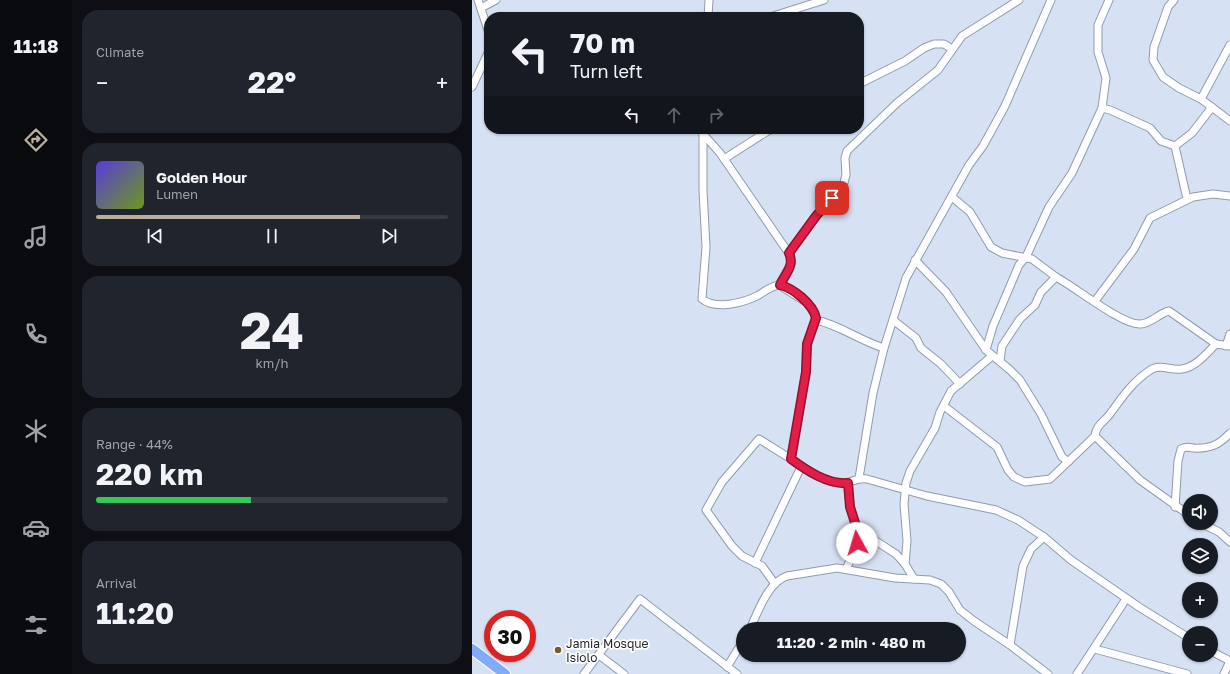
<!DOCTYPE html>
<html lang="en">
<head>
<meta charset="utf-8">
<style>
  body { margin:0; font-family:"Golos Text",sans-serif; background:#20242c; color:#f1f3f6; height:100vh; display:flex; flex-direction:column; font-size:15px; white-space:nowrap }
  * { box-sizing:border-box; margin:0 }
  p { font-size:13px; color:#9ea1a6 }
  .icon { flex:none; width:22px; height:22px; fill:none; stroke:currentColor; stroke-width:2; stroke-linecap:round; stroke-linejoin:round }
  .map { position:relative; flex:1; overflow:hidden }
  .details { display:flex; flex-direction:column; gap:10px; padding:10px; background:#0d0f14; width:400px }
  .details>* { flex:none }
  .top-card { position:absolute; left:12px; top:12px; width:380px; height:122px; border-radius:16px; box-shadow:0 1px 3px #0004; background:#171b24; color:#f1f3f6; overflow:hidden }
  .tools { position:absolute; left:710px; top:494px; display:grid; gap:8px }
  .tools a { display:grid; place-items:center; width:36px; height:36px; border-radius:50%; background:#171b24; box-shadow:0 1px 3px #0004; font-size:20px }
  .speed { position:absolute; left:12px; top:610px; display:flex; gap:8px; font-size:20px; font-weight:700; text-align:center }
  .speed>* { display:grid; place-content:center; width:52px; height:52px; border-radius:50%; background:#171b24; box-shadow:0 1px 3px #0004; line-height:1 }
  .speed .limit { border:6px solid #d22; background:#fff; color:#111 }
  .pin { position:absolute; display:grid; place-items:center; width:34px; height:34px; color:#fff; margin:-17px; border-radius:8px; box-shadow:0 2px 6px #0006 }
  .me { position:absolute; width:44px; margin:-22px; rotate:354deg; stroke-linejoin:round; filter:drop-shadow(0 0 3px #0008) }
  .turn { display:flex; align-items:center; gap:14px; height:84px; padding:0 20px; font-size:18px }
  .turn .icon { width:52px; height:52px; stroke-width:2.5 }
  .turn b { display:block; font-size:28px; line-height:34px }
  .lanes { display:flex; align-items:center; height:38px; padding:0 20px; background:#0003; justify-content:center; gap:20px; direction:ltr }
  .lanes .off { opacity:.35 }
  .big { font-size:30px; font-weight:700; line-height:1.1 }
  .details .card { flex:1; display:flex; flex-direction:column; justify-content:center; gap:6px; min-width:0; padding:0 14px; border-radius:16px; background:#20242c }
  .details .dial { align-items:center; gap:0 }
  .dial b { font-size:52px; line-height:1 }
  .song { display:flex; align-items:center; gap:12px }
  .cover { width:48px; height:48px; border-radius:6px; background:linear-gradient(135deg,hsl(250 70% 55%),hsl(80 70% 35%)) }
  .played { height:4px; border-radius:2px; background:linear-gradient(90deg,#b9af9c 75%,#363941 75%) }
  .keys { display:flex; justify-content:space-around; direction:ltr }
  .heat { display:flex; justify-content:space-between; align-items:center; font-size:22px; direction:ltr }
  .charge { height:6px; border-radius:3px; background:linear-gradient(90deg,#34c759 44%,#363941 0) }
  .trip { position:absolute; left:264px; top:622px; width:230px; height:40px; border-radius:20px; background:#171b24; box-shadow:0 1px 3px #0004; font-weight:700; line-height:40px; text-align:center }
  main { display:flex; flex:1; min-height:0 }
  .tab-bar { display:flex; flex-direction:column; width:72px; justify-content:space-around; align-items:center; background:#090b0e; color:#9ea1a6 }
  .tab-bar .icon { width:28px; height:28px }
  .tab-bar .active { color:#b9af9c }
  .tab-bar b { font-size:18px; color:#f1f3f6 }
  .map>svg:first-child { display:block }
</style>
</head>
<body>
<main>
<nav class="tab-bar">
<b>11:18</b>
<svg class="icon active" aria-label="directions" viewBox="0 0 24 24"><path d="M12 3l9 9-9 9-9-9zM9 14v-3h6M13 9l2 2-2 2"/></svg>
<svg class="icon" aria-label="music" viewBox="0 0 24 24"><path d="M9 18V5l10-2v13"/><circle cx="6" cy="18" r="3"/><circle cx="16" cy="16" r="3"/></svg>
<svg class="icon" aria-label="phone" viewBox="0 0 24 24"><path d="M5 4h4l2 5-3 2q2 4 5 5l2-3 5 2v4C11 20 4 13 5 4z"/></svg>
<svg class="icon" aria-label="climate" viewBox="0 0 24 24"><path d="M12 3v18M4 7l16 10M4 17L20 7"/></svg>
<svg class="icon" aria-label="car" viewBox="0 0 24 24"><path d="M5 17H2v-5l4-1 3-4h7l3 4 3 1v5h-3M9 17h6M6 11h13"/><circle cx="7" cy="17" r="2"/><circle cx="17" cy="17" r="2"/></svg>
<svg class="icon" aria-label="filters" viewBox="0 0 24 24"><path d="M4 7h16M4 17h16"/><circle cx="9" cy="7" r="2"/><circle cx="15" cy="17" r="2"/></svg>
</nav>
<section class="details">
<div class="card"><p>Climate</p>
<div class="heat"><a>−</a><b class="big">22°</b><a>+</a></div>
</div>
<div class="card">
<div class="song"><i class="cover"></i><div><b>Golden Hour</b><p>Lumen</p></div></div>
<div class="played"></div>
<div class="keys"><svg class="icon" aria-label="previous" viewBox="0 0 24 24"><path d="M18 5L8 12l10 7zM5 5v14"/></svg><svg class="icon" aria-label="pause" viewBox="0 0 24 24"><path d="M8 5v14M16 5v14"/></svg><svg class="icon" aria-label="next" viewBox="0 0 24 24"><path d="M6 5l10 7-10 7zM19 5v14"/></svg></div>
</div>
<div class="card dial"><b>24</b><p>km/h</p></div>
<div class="card"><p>Range · 44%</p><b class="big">220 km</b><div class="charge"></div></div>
<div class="card"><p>Arrival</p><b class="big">11:20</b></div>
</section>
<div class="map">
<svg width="758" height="674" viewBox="0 0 758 674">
  <rect width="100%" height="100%" fill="#d7e1f4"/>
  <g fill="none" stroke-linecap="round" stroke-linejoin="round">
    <g stroke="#919bad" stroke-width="9">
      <g id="minor">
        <path d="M 6,0 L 17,33"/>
        <path d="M 702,0 L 696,7 L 682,47 L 681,60 L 691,77 L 707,88 L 729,99 L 758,121"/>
        <path d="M 9,8 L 24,0"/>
        <path d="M 236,17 L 237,0"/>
        <path d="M 298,17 L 352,0"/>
        <path d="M 387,84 L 433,61 L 452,48 L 462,44 L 472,44 L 480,49"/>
        <path d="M 0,87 L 17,51"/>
        <path d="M 729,99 L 758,45"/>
        <path d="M 630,108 L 638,110 L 678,128 L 689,141 L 703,146 L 720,133 L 740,107"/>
        <path d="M 231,129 L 231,190 L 234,247 L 230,299 C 244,310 270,303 285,296 C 292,292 299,286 307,285 L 334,302 L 341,310 L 344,320 L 335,343 L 334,372 L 319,459 C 333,469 353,483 371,483 C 380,483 385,477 395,479 L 455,496 L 524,510 L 546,520 L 572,537 L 599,560 L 667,607 L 717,638"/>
        <path d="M 231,134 L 248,153 L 318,255 L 319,264 L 307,285"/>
        <path d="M 703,146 L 715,199"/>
        <path d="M 252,159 L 299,129"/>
        <path d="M 480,197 L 498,212 L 519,247 L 530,253 L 560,259 L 584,277 L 569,292 L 563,305 L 548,319 L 530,346 L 528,361"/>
        <path d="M 317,253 L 344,216 L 371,186 L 374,175 L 373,158 L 375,151 L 425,103 L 466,70 L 490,36 L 547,0"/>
        <path d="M 443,260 L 474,292 L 514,350 L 538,370 L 548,380 L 569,414 L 590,457 L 594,460 L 597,461"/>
        <path d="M 584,277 C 603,287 650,325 668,324 C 679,324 687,313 697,311 L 744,344 L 758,346"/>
        <path d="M 623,301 L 662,249 L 678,218 L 721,197 L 741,194 L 758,196"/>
        <path d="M 344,320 C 368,325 388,341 412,348"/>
        <path d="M 421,320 L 444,338 L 449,348 L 469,364 L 488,384"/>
        <path d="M 754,346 L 758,334"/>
        <path d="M 514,350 L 521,326 L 547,265 L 554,257 L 577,207 L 600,173 L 630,108 L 634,78 L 626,52 L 626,25 L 637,0"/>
        <path d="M 472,406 L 525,447 L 536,470 L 542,477 L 553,482 L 578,479 L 623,436"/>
        <path d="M 387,478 L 401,393 L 412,348 L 434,278 L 497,165 L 511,146 L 533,106 L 579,0"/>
        <path d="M 376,483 L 378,507 L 385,529 L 424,554 L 433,564"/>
        <path d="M 703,507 L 706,461 L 709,449 C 713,447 717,447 721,448 C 738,449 747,445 758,433"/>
        <path d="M 717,515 L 668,480 L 626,439 L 623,436 C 624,425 632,422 638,414 C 650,397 662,380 680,369 C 690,364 699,371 710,369 C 724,367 735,353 744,344"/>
        <path d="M 729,523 L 747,532 L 758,542"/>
        <path d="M 283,563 L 329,467"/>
        <path d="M 374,569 L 385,546 L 385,529"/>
        <path d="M 442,579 L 433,564 L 435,541 L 432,504 L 434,483 L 438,471 L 463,428 L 468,412 L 479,391 L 520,356"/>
        <path d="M 303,584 L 290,566 L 270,556 L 260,546 L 234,510 L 250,482 L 287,439 L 319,459"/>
        <path d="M 278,629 C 286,612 296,582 315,576 L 365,568 L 423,578 L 458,580 L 469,584 L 477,592 L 488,610 L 502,621 L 538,645 L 576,674"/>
        <path d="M 538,645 L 551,566 L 559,549 L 572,537"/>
        <path d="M 623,649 L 715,674"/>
        <path d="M 739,651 L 758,661"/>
        <path d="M 127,655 L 152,674"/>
        <path d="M 255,667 L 271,641"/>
        <path d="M 112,674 L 168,599 L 265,674"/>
        <path d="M 605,674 L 654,599"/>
        <path d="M 752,674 L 758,661"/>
      </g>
    </g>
    <g stroke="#fff" stroke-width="12">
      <path id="highway" d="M 0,649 L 33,674"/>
    </g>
    <use href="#minor" stroke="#fff" stroke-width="7"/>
    <use href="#highway" stroke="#7fabfa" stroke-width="10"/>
  </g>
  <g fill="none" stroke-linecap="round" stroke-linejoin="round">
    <g stroke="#92132f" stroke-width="10">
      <path id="route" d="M 360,198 L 344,216 L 317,253 C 323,266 313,274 308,285 C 321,288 341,304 344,318 L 335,344 L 334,372 L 319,459 C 334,470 356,485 376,483 L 378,507 L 385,529 L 385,543"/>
    </g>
    <use href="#route" stroke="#e11d48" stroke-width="7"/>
  </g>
  <circle fill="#755c2d" stroke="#fff" stroke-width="1.5" cx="86" cy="650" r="4"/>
  <g text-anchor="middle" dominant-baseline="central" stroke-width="3.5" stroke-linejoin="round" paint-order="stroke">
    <g font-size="12" fill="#1d2128" stroke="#fff" text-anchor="start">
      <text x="94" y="643">Jamia Mosque<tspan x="94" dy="14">Isiolo</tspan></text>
    </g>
  </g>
</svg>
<div class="tools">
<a><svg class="icon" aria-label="sound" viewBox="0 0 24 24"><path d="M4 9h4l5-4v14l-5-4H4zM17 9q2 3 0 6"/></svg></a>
<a><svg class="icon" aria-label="layers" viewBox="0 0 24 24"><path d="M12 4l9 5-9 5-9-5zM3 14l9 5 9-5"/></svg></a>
<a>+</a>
<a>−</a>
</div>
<div class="speed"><div class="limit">30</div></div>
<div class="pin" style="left:360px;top:198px;background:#d93025"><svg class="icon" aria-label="arrive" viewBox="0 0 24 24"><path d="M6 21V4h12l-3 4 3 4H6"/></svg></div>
<svg class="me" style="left:385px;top:543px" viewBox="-20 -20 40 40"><circle r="19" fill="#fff"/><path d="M0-13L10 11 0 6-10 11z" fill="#e11d48"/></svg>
<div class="trip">11:20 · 2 min · 480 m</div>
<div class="top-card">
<div class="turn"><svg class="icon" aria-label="left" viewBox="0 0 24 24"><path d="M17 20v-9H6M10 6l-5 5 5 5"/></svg><div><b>70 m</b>Turn left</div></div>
<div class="lanes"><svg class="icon" aria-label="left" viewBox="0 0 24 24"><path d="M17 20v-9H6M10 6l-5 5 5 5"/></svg><svg class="icon off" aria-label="ahead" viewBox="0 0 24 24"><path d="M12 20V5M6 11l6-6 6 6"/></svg><svg class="icon off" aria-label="right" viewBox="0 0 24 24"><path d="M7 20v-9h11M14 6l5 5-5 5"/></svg></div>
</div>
</div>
</main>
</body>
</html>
